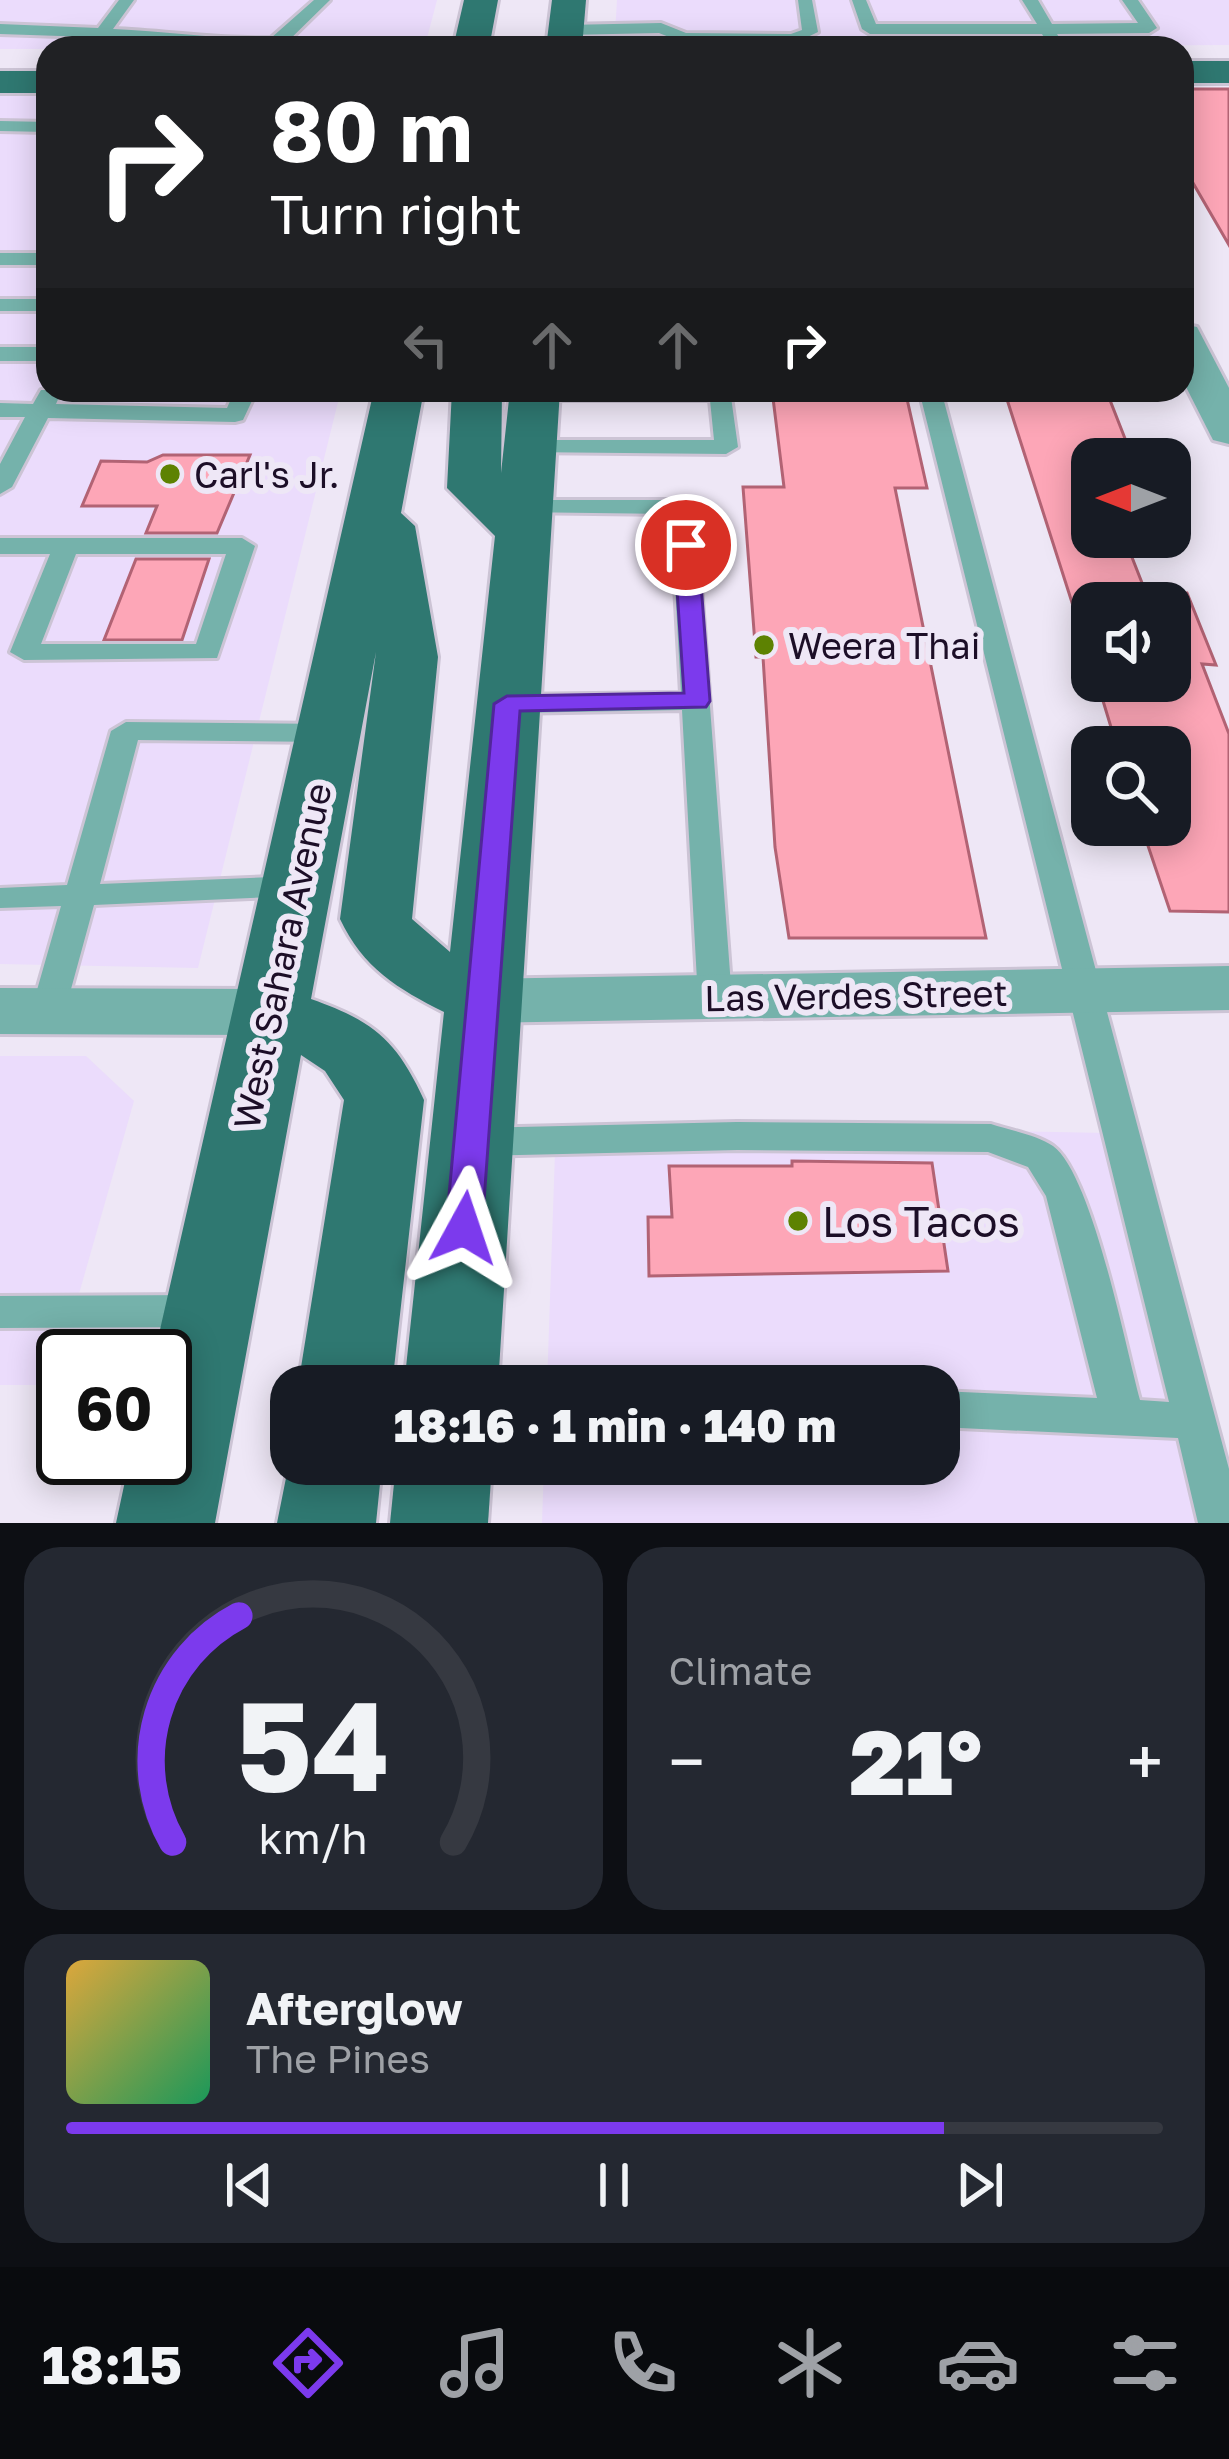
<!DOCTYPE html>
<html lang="en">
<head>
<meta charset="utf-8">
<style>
  body { margin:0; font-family:"Golos Text",sans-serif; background:#242831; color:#f1f3f6; height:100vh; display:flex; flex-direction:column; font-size:45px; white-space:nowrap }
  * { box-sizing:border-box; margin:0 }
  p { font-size:39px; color:#9ea1a6 }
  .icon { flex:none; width:66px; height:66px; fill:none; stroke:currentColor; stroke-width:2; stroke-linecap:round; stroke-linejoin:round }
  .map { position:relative; height:1523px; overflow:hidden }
  .sheet { display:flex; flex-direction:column; gap:24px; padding:24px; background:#0d0f14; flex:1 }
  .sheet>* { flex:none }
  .guide { position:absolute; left:36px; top:36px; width:1158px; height:366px; border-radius:36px; box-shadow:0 6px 30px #0003; background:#202124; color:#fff; overflow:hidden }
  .needle { width:78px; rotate:270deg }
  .controls { position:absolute; left:1071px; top:438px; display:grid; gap:24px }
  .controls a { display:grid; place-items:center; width:120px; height:120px; border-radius:24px; background:#171b24; box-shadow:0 6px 30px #0003; font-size:60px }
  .speed { position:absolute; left:36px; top:1329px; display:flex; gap:24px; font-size:60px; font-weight:700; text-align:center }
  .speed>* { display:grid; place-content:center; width:156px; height:156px; border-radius:50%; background:#171b24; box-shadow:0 6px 30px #0003; line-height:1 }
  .speed .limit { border:6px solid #111; border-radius:18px; background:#fff; color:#111 }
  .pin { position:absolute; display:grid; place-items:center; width:102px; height:102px; color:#fff; margin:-51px; border:6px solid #fff; border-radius:50%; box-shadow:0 3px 12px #0007 }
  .me { position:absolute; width:132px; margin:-66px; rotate:5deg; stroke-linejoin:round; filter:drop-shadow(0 0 9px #0008) }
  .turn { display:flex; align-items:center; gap:42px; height:252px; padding:0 36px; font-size:54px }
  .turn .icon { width:156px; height:156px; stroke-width:2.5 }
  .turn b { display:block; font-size:84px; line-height:102px }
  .lanes { display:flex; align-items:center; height:114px; padding:0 36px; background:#0003; justify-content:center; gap:60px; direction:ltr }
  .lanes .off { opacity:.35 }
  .big { font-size:90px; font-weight:800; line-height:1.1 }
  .sheet .card { flex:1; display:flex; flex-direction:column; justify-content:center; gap:18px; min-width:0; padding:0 42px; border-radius:36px; background:#242831 }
  .sheet .dial { align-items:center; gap:0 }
  .dial svg { height:312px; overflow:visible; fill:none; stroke:#363941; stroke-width:7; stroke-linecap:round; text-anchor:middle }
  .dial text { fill:#f1f3f6; stroke:none }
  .song { display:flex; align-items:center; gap:36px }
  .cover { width:144px; height:144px; border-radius:18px; background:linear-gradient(135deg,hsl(40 70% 55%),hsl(150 70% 35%)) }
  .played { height:12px; border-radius:6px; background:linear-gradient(90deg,#7c3aed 80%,#363941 80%) }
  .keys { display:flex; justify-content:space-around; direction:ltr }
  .heat { display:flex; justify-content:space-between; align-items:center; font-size:66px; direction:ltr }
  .sheet .tiles { flex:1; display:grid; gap:24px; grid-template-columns:1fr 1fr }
  .card:last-child { grid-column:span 2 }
  .trip { position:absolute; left:270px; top:1365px; width:690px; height:120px; border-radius:36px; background:#171b24; box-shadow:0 6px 30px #0003; font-weight:800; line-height:120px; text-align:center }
  .menu { display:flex; height:192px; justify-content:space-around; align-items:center; background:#090b0e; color:#9ea1a6 }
  .menu .icon { width:84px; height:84px }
  .menu .current { color:#7c3aed }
  .menu b { font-size:54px; color:#f1f3f6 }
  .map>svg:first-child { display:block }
</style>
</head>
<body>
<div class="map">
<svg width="1229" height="1523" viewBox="0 0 1229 1523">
  <rect width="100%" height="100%" fill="#eee7f6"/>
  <g fill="#ebdcfc">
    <path d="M 0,0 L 437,0 L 426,42 L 408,48 L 48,49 L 0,49 Z"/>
    <path d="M 617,0 L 1229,0 L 1229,45 L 670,48 L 615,34 Z"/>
    <path d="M 0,89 L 48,90 L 48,390 L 341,390 L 198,968 L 0,964 Z"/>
    <path d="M 0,1056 L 86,1056 L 134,1101 L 53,1385 L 0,1385 Z"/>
    <path d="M 556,1123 L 1107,1133 L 1204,1523 L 542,1523 L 544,1464 L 939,1464 L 939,1386 L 547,1386 Z"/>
  </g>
  <g fill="#fda6b7" stroke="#b26374" stroke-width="3">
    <path d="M 1182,89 L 1229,89 L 1229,245 L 1182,164 Z"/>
    <path d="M 772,390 L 905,390 L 927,488 L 895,488 L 986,938 L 789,938 L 775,847 L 763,657 L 756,657 L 743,487 L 784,487 Z"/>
    <path d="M 1004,390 L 1106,390 L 1133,459 L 1092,459 L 1092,537 L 1124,537 L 1146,593 L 1187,593 L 1216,665 L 1202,664 L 1229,734 L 1229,912 L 1170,911 L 1141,825 L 1170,825 L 1170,747 L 1117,747 L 1097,681 L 1170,681 L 1170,603 L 1092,603 L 1092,665 Z"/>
    <path d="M 163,455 L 250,455 L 217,533 L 146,533 L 157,506 L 82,506 L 101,461 L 147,462 Z"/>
    <path d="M 136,559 L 209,559 L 182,640 L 104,640 Z"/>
    <path d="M 792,1161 L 932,1163 L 948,1271 L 649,1276 L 648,1217 L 672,1217 L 669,1166 L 792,1166 Z"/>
  </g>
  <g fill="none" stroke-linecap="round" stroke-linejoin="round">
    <g stroke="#ccc4d5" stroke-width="6">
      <g id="lane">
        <path d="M 119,0 L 134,0 L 113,29 C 167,31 218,40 271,38 L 314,0 L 330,0 L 281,48 C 222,48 165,40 107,38 L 95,48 L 87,43 L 91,37 L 0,34 L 0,24 L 98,28 Z"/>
        <path d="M 798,0 L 812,0 L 818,32 L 793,44 L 684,43 L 659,33 L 566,35 L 558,30 L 566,25 L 661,23 L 686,33 L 791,34 L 802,30 Z"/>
        <path d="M 852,0 L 866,0 L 876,24 L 1037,24 L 1022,0 L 1038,0 L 1052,24 L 1138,23 L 1122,0 L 1138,0 L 1157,28 L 1149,33 L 1057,34 L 1066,48 L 1050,48 L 1042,34 L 870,34 L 862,29 Z"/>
        <path d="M 0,121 L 48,122 L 48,132 L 0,131 Z"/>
        <rect x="0" y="253" width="48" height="12"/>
        <rect x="0" y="299" width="48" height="12"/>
        <rect x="0" y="347" width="48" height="14"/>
        <path d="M 41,390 L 57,390 L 60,395 L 56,404 L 227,408 L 235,390 L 257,390 L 243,420 L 235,422 L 48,418 L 12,487 L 0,494 L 0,464 L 25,417 L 0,417 L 0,403 L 33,404 Z"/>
        <path d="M 526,390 L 730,390 L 738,447 L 726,454 L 523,452 L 519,447 L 531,440 L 714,440 L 710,400 L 535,400 L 527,398 Z"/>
        <path d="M 919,390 L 941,390 L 1229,1469 L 1229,1523 L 1198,1523 L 1178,1438 L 939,1427 L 939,1391 L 1097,1398 L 1046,1196 L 1028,1167 L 988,1152 L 737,1150 L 474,1156 L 461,1152 L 455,1142 L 461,1132 L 474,1128 L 737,1122 L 991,1124 C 1009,1130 1037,1135 1053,1146 C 1092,1174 1126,1349 1140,1400 L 1169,1402 Z"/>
        <path d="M 525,500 L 683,500 L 695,507 L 732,999 L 727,1007 L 703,1007 L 698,999 L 682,710 L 507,713 L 493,704 L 507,695 L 681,693 L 671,514 L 516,512 L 513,507 Z"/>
        <path d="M 0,538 L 242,538 L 255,546 L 217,658 L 24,660 L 10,652 L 50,554 L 0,554 ZM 76,554 L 226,554 L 196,644 L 41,644 Z"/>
        <path d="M 126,722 L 328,724 L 343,733 L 328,742 L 138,740 L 100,884 L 296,876 L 307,879 L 312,886 L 307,893 L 296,896 L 94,905 L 65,1011 L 60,1019 L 36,1019 L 31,1011 L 61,906 L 0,908 L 0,888 L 67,885 L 111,731 Z"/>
        <path d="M 201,1295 L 215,1299 L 221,1311 L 215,1323 L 201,1327 L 0,1328 L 0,1296 Z"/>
      </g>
    </g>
    <g stroke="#ccc4d5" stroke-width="6">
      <g id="street">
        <path d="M 1182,324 L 1197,327 L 1229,388 L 1229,444 L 1213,440 L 1182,379 Z"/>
        <path d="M 1229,966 L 1229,1010 L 484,1023 L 461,1017 L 451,1001 L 461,985 L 484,979 Z"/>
        <path d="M 0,988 L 269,989 L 292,996 L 302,1012 L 292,1028 L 269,1035 L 0,1034 Z"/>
      </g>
    </g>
    <g stroke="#ccc4d5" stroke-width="6">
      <g id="primary">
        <path d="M 464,0 L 498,0 L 489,48 L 453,48 Z"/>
        <path d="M 552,0 L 586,0 L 582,48 L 546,48 Z"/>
        <rect x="1182" y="61" width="47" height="22"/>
        <rect x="0" y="71" width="48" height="22"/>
        <path d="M 374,390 L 424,390 L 401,513 L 415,526 L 438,657 L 412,919 L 450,952 L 495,536 L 447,488 L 452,390 L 502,390 L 501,473 L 510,390 L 560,390 L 498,1386 L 404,1386 L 444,1012 C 398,989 363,968 340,919 L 376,652 L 311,999 C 373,1021 396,1039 424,1100 L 392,1386 L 298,1386 L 344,1100 L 325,1071 L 301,1055 L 215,1523 L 116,1523 L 130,1458 L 165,1458 L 165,1356 L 154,1356 Z"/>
        <path d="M 291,1453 L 291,1464 L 382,1464 L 376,1523 L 277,1523 Z"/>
        <path d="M 396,1464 L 492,1464 L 488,1523 L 390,1523 Z"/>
      </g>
    </g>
    <use href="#lane" fill="#75b2ab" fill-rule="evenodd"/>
    <use href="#street" fill="#75b2ab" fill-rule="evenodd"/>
    <use href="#primary" fill="#2f7871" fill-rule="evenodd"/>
  </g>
  <path fill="#7c3aed" stroke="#51269a" stroke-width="3" d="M 686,538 L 698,545 L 710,701 L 706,707 L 520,711 L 482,1228 L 476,1237 L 464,1241 L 451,1237 L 446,1228 L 494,704 L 507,696 L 684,693 L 674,545 Z"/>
  <g fill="#5d8202" stroke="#eee7f6" stroke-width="4.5">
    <circle cx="170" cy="474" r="12"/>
    <circle cx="764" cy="645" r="12"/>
    <circle cx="798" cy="1221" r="12"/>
  </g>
  <g text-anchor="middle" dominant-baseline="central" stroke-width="12" stroke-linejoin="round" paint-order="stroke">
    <g font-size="36" fill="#1c0e27" stroke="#eee7f6" text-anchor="start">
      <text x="194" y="474">Carl's Jr.</text>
      <text x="788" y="645">Weera Thai</text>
    </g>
    <g font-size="36" fill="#1c0e27" stroke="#eee7f6">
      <text transform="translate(282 956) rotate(-78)">West Sahara Avenue</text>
      <text transform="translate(856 995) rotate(-1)">Las Verdes Street</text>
    </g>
    <g font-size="42" fill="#1c0e27" stroke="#eee7f6" text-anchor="start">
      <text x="822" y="1221">Los Tacos</text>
    </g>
  </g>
</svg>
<div class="controls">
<a><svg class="needle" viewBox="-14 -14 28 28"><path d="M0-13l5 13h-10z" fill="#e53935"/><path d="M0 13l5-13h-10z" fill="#9ea1a6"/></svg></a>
<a><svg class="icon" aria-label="sound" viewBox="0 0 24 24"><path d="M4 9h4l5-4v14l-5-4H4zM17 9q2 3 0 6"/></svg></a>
<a><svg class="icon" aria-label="search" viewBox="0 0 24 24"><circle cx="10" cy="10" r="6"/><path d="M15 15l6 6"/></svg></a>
</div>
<div class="speed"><div class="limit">60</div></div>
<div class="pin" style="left:686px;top:545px;background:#d93025"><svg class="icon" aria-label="arrive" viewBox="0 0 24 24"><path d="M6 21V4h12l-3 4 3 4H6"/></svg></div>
<svg class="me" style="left:464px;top:1228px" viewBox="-20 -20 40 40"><path d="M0-17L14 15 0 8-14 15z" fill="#7c3aed" stroke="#fff" stroke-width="4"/></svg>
<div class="trip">18:16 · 1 min · 140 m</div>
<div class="guide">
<div class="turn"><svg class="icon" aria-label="right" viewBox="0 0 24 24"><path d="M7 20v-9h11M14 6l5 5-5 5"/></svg><div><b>80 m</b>Turn right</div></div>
<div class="lanes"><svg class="icon off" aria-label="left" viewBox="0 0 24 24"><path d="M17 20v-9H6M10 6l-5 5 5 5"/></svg><svg class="icon off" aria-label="ahead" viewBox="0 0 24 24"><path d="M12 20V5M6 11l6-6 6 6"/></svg><svg class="icon off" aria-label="ahead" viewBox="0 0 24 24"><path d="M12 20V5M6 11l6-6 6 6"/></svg><svg class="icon" aria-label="right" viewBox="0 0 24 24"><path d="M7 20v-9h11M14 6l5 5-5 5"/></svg></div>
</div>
</div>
<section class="sheet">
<div class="tiles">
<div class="card dial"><svg viewBox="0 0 100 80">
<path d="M14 69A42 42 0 1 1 86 69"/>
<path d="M14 69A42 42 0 0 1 31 11" stroke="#7c3aed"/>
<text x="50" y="56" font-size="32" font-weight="700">54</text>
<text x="50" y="72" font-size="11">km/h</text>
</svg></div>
<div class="card"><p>Climate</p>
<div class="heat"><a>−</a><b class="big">21°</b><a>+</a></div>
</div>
<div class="card">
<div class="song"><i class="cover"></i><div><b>Afterglow</b><p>The Pines</p></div></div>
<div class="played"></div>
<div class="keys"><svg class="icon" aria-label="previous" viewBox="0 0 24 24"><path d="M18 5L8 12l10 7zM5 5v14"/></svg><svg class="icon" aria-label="pause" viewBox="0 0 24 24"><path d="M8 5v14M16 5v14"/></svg><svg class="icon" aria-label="next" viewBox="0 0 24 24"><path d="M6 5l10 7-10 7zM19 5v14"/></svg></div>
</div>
</div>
</section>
<nav class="menu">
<b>18:15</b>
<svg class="icon current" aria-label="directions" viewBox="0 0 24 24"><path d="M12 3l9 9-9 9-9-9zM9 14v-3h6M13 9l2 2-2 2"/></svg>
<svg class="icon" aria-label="music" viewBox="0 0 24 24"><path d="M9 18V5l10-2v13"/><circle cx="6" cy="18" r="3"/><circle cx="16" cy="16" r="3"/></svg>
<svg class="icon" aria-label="phone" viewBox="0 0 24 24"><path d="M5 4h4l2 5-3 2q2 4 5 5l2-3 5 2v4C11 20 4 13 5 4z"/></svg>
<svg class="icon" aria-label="climate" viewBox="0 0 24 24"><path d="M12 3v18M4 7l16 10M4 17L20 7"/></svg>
<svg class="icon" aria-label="car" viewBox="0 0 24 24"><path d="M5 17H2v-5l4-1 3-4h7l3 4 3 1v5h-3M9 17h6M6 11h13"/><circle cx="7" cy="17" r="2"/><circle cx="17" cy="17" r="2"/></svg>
<svg class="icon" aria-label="filters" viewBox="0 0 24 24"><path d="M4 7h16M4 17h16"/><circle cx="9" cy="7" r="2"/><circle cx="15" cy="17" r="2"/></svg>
</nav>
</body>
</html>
